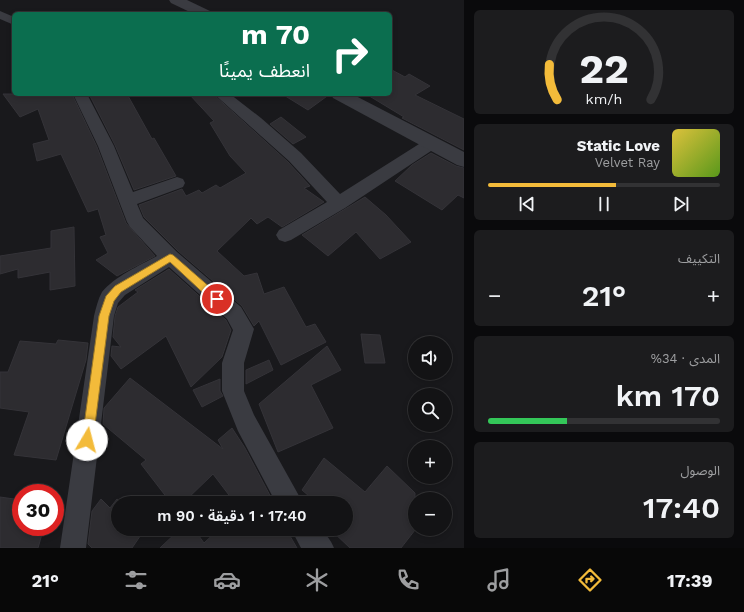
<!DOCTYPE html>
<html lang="ar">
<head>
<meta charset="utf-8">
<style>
  body { margin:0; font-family:"Work Sans","Noto Sans Arabic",sans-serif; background:#1c1c1e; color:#f1f3f6; direction:rtl; height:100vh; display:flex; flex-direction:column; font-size:15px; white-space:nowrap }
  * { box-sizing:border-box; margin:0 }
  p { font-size:13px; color:#9d9ea0 }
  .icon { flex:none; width:22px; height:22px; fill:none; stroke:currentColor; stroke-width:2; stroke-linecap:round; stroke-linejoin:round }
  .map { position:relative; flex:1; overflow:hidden; direction:ltr }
  .drawer { display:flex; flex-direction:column; gap:10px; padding:10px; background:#0a0a0c; width:280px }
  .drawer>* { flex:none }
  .guide { position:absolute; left:12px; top:12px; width:380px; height:84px; border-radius:6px; box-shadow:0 2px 6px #0003,0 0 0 1px #323234; direction:rtl; background:#0b6e4f; color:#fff; overflow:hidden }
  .tools { position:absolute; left:408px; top:336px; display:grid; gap:8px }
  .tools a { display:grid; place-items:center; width:44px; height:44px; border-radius:50%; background:#131315; box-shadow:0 2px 6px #0003,0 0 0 1px #323234; font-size:20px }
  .speed { position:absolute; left:12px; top:484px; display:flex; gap:8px; font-size:20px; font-weight:700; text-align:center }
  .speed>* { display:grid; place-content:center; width:52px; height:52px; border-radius:50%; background:#131315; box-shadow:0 2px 6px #0003,0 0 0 1px #323234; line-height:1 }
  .speed .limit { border:6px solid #d22; background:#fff; color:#111 }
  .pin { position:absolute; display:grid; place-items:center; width:34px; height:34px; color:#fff; margin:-17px; border:2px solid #fff; border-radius:50%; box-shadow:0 1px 4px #0007 }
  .me { position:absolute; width:44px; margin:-22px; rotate:8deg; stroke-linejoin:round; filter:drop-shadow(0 0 3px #0008) }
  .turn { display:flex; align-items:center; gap:14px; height:84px; padding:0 16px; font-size:18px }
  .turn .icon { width:52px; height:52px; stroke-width:2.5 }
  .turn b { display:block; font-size:28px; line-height:34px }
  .big { font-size:30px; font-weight:600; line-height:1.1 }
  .drawer .widget { flex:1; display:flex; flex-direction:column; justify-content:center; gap:6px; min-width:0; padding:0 14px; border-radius:6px; background:#1c1c1e }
  .drawer .dial { align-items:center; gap:0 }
  .dial svg { height:104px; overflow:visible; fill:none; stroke:#323234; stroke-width:7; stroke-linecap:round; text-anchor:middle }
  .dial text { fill:#f1f3f6; stroke:none }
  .song { display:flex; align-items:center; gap:12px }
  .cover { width:48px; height:48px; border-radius:6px; background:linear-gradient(135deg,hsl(50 70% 55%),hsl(90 70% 35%)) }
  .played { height:4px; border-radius:2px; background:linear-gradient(90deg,#f3bb3a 55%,#323234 55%) }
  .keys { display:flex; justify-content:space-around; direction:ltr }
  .heat { display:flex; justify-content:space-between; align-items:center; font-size:22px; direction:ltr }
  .charge { height:6px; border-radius:3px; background:linear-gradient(90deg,#34c759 34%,#323234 0) }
  .trip { position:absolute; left:111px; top:496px; width:242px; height:40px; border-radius:20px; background:#131315; box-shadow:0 2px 6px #0003,0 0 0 1px #323234; font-weight:600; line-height:40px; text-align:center; direction:rtl }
  .dock { display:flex; height:64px; justify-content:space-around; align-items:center; background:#080808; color:#9d9ea0 }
  .dock .icon { width:28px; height:28px }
  .dock .active { color:#f3bb3a }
  .dock b { font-size:18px; color:#f1f3f6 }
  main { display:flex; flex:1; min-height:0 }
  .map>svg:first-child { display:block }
</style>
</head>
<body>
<main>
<section class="drawer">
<div class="widget dial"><svg viewBox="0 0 100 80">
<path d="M14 69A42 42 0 1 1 86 69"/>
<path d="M14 69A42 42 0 0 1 8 42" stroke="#f3bb3a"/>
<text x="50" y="56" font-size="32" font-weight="700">22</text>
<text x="50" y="72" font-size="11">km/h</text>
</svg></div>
<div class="widget">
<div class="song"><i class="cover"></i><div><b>Static Love</b><p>Velvet Ray</p></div></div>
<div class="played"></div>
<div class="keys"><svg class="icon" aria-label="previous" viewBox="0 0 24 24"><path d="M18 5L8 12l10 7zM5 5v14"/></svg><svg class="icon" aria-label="pause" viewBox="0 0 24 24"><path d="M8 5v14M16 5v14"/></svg><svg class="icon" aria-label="next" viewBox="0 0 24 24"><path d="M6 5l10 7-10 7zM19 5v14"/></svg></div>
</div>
<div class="widget"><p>التكييف</p>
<div class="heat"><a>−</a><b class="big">21°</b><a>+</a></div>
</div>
<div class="widget"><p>المدى · 34%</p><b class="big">170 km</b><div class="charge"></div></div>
<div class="widget"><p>الوصول</p><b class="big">17:40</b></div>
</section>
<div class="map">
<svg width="464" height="548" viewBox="0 0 464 548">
  <rect width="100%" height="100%" fill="#19191c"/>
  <g fill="#2d2c30" stroke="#343338">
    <path d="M 390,69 L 405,77 L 409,74 L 430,86 L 415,95 L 464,119 L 464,150 L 402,118 L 404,117 L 366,94 L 390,94 Z"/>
    <path d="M 3,94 L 72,94 L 97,147 L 126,223 L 155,256 L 117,276 L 96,260 L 108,253 L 100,237 L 106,235 L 98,209 L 88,212 L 61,154 L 37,161 L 33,144 L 49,140 L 38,109 L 20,117 Z"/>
    <path d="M 89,94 L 127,94 L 152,139 L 154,138 L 176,176 L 134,190 L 115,145 Z"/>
    <path d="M 189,94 L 213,94 L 288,162 L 310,186 L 304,188 L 324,202 L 282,227 L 268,217 L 257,224 L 251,218 L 217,251 L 244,276 L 257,273 L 264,294 L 284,287 L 306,327 L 315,324 L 326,342 L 281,365 L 259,321 L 254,326 L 242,306 L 178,251 L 144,217 L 139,205 L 182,189 L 186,196 L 199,190 L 202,193 L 216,185 L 220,188 L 246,173 L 230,156 L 210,123 L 214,121 Z"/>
    <path d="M 282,94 L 330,94 L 308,110 Z"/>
    <path d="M 281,117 L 306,137 L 293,144 L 270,124 Z"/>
    <path d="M 431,153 L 456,166 L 464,168 L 464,198 L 458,195 L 442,210 L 395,181 L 412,165 Z"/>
    <path d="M 365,197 L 386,215 L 411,242 L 380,259 L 356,232 L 328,256 L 302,235 Z"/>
    <path d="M 74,227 L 75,286 L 50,290 L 50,272 L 18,278 L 18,269 L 0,274 L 0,256 L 51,248 L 51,231 Z"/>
    <path d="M 169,269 L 226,320 L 231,330 L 222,357 L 191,387 L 166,336 L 121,369 L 111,356 L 112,346 L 121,347 L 113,337 L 115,316 L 118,307 L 138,292 L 135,290 Z"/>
    <path d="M 361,334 L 380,335 L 385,363 L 365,363 Z"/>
    <path d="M 58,340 L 88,343 L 86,360 L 56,460 L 14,455 L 29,412 L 0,408 L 0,372 L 8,372 L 20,341 L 56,344 Z"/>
    <path d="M 327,346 L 341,370 L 311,385 L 333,428 L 278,452 L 259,404 Z"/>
    <path d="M 269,360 L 273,370 L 246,384 L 246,370 Z"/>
    <path d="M 130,378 L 223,449 L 218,440 L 232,428 L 245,448 L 274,503 L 235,503 L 213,474 L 183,503 L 171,503 L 141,464 L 146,460 L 103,424 L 104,408 Z"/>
    <path d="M 220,379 L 220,391 L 223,396 L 202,407 L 193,390 Z"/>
    <path d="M 324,458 L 365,492 L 387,466 L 415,493 L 415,530 L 401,548 L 350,548 L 331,530 L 346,529 L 346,508 L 350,503 L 317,503 L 302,490 Z"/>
    <path d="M 0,497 L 21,500 L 21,527 L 44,527 L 38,548 L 0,548 Z"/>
    <path d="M 101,499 L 110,508 L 117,499 L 122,503 L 118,503 L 118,529 L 145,529 L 132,548 L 92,548 L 88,544 L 92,511 Z"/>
    <path d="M 180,529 L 194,529 L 204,543 L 219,529 L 286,529 L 297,548 L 160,548 Z"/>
  </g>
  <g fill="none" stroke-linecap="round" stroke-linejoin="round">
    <g fill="#3a3b41" fill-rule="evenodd">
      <path d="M 0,11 L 14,17 L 14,25 L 0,19 Z"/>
      <path d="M 73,94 L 87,94 L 114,146 L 133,192 L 177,177 L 183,179 L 185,183 L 183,187 L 137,204 L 143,218 L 177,252 L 241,307 L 254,329 L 244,363 L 244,391 L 254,415 L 303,503 L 276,503 L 238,431 L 222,391 L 222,363 L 233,330 L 227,319 L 169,267 L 125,295 L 118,303 L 114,316 L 86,548 L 60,548 L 94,316 C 96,308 98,299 102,292 C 114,277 140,265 157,256 L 130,227 L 127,222 L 98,146 Z"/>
      <path d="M 214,94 L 230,94 L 261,118 L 301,153 L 340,194 L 427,139 L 432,138 L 437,139 L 440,143 L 437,147 L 345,208 L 291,240 L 285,242 L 279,240 L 276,235 L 279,230 L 327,202 L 289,161 Z"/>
      <path d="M 291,529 C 312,529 325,526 334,548 L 301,548 Z"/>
    </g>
    <g fill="#3a3b41" fill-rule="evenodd">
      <path d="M 169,0 L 187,0 L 210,11 L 212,14 L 194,14 L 171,3 Z"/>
      <path d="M 331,94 L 352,94 L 464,152 L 464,167 L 457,165 L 333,98 Z"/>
    </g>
  </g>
  <path fill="#f3bb3a" stroke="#9e7a26" d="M 170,254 L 173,255 L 220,296 L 222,299 L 220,302 L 217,303 L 213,302 L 170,262 L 121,292 L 114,301 L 109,316 L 93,440 L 91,444 L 87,445 L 83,444 L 82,440 L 99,316 L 106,296 L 115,286 Z"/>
</svg>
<div class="tools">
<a><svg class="icon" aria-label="sound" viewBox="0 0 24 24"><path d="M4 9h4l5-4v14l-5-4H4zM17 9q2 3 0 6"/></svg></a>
<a><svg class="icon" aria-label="search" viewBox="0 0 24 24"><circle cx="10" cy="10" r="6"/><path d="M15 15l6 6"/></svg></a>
<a>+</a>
<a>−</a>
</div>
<div class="speed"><div class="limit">30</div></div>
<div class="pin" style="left:217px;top:299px;background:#d93025"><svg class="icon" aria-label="arrive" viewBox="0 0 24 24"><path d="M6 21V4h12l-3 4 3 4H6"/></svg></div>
<svg class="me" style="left:87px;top:440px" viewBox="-20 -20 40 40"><circle r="19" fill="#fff"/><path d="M0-13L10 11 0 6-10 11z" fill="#f3bb3a"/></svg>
<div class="trip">17:40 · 1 دقيقة · 90 m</div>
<div class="guide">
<div class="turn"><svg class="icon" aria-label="right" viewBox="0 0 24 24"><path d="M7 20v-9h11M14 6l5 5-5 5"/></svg><div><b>70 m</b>انعطف يمينًا</div></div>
</div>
</div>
</main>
<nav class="dock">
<b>17:39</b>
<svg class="icon active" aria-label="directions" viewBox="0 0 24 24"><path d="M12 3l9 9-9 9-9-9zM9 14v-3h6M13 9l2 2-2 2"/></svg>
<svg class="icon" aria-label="music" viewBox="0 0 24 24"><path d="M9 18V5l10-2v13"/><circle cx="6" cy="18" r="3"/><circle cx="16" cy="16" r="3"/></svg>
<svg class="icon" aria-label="phone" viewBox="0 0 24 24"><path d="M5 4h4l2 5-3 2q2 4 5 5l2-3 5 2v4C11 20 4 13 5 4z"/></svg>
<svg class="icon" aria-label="climate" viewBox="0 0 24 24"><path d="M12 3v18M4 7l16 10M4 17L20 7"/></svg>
<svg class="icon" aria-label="car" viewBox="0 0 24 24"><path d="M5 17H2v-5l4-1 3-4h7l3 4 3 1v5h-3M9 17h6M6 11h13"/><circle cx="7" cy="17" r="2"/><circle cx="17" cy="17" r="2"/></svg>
<svg class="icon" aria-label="filters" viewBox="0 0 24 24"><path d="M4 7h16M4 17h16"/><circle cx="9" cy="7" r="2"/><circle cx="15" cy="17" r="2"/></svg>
<b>21°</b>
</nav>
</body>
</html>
